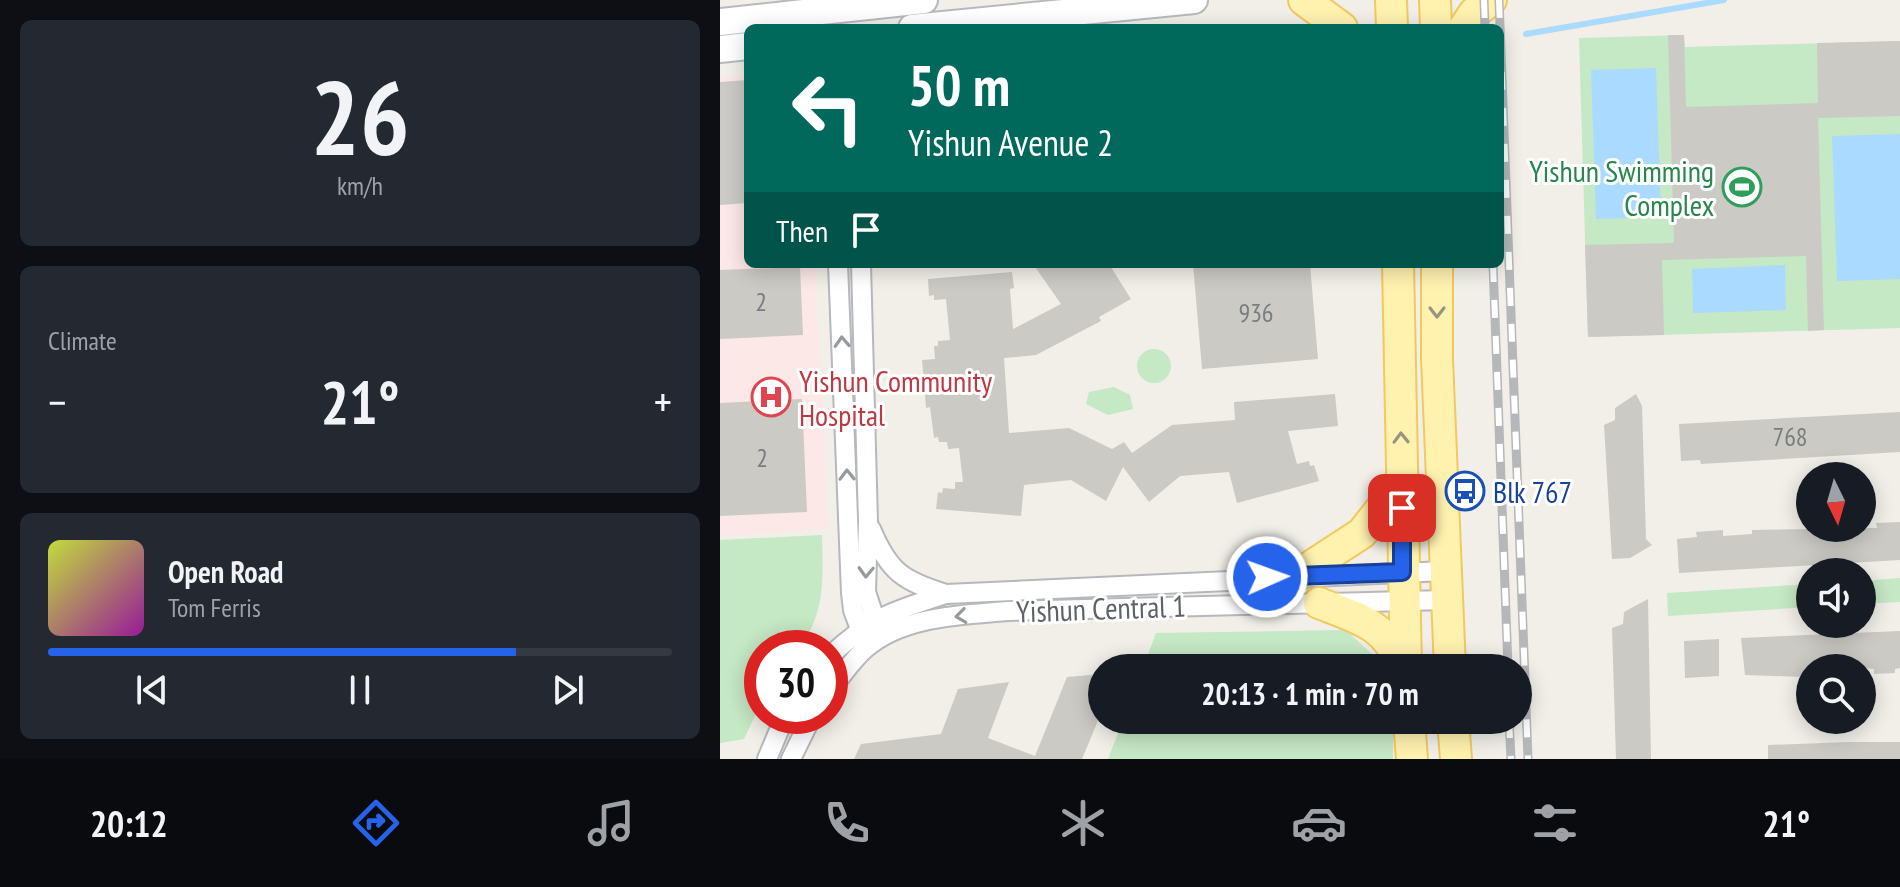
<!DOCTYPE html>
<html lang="en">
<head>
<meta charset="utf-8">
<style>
  body { margin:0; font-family:"PT Sans Narrow",sans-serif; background:#242831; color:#f1f3f6; height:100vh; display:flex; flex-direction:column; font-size:30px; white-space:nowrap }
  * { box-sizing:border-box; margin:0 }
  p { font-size:26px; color:#9ea1a6 }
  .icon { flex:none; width:44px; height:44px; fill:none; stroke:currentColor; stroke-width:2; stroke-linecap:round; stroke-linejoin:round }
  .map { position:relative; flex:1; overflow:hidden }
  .drawer { display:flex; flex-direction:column; gap:20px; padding:20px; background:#0d0f14; width:720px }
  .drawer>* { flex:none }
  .banner { position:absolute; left:24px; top:24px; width:760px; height:244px; border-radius:12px; box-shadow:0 4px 20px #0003; background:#00695c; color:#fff; overflow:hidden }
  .needle { width:52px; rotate:175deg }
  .buttons { position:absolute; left:1076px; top:462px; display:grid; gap:16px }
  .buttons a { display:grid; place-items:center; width:80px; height:80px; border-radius:50%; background:#171b24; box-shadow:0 4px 20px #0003; font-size:40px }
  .speed { position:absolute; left:24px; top:630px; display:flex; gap:16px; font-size:40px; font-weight:700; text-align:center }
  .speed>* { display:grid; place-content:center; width:104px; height:104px; border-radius:50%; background:#171b24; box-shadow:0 4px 20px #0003; line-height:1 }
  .speed .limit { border:12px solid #d22; background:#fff; color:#111 }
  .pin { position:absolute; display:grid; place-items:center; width:68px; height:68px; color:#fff; margin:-34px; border-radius:16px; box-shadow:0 4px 12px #0006 }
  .me { position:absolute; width:88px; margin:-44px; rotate:88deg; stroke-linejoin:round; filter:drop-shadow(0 0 6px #0008) }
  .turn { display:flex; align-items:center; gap:28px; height:168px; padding:0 32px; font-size:36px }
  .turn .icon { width:104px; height:104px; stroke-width:2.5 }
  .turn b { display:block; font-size:56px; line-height:68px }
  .then { display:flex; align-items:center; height:76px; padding:0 32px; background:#0003; gap:16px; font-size:30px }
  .big { font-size:60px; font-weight:800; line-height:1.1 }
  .drawer .card { flex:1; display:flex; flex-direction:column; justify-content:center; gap:12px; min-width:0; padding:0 28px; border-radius:12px; background:#242831 }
  .drawer .dial { align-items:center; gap:0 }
  .dial b { font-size:104px; line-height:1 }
  .song { display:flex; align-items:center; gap:24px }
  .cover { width:96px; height:96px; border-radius:12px; background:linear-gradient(135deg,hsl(70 70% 55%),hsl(300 70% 35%)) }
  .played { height:8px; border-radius:4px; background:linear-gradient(90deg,#2563eb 75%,#363941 75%) }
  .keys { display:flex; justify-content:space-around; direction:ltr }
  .heat { display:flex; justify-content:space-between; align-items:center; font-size:44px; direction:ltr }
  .trip { position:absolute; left:368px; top:654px; width:444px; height:80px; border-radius:40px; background:#171b24; box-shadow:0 4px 20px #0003; font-weight:800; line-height:80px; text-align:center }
  .menu { display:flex; height:128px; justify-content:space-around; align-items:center; background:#090b0e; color:#9ea1a6 }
  .menu .icon { width:56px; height:56px }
  .menu .current { color:#2563eb }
  .menu b { font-size:36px; color:#f1f3f6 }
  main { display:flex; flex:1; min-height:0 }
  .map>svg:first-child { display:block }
</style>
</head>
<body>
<main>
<section class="drawer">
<div class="card dial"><b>26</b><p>km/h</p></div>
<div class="card"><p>Climate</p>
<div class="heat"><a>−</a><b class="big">21°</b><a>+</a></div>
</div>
<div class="card">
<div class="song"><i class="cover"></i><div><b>Open Road</b><p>Tom Ferris</p></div></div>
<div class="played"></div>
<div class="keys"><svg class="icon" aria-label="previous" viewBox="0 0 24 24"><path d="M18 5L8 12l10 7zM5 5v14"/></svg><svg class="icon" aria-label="pause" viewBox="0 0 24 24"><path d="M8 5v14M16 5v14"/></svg><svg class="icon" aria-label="next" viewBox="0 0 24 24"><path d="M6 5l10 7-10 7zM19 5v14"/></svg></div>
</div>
</section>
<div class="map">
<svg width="1180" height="759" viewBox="0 0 1180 759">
  <rect width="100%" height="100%" fill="#f1efe8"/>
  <path fill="#fce8e6" d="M 28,75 L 28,264 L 95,264 L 108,529 L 0,535 L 0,78 Z"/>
  <g fill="#c5e8c5">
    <path d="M 964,35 L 965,47 L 1180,41 L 1180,328 L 868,337 L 859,38 Z"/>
    <circle cx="434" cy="366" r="17"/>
    <path d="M 394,387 L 410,395 L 413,409 L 388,415 L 366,404 L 369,392 Z"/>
    <path d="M 102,535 C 103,577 106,613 79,648 L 42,648 L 42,701 L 24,739 L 0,743 L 0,540 Z"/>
    <path d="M 1180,578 L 1180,602 L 1142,604 L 1142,581 Z"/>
    <path d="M 1090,584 L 1090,607 L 948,616 L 947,593 Z"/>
    <path d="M 626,630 L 667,668 L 423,668 L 436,633 Z"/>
    <path d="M 403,720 L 673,720 L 673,759 L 388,759 Z"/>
  </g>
  <g fill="#aadaff">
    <path d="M 936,68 L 941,217 L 876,219 L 871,70 Z"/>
    <path d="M 1180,134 L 1180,279 L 1117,281 L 1112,136 Z"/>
    <path d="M 1065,265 L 1066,310 L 973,313 L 972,269 Z"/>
  </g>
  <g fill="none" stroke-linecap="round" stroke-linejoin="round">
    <path stroke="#aadaff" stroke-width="6" d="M 806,34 L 1004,0"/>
  </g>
  <g fill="#cccac5">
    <path d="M 948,35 L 964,35 L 966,107 L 1098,103 L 1097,43 L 1180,41 L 1180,116 L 1098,118 L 1104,330 L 1088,331 L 1086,256 L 942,260 L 944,335 L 868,337 L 865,245 L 954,243 Z"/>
    <path d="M 28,80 L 28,203 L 0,205 L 0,82 Z"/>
    <path d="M 313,264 L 389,264 L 411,299 L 379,317 L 381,321 L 316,355 L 284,358 L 289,433 L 349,428 L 392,449 L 404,442 L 412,453 L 452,425 L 515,420 L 514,402 L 615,394 L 618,426 L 568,431 L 577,464 L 589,461 L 590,466 L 594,465 L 599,481 L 517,503 L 509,472 L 460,476 L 429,502 L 403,467 L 386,501 L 351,480 L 304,485 L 301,516 L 216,509 L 218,492 L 222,493 L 223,488 L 235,489 L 235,482 L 243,482 L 239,448 L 228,449 L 227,442 L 219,442 L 218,437 L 214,438 L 210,407 L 206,408 L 202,360 L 215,359 L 214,346 L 218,346 L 218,341 L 230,340 L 226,299 L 214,300 L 214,295 L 209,296 L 208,279 L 292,272 L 294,288 L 290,289 L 293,329 L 341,304 Z"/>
    <path d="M 473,264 L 590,264 L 598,359 L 482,369 Z"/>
    <path d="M 80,267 L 83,335 L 0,339 L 0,270 Z"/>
    <path d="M 916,394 L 922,406 L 926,539 L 932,545 L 910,558 L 892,559 L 884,425 L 895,420 L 895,408 Z"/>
    <path d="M 82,399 L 87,512 L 0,516 L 0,403 Z"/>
    <path d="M 1180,412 L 1180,452 L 981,464 L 980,460 L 961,461 L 959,424 Z"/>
    <path d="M 1180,522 L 1180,560 L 959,573 L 957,539 L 977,537 L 976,532 L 1003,530 L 1003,536 L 1032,534 L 1032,530 L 1157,528 L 1156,523 Z"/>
    <path d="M 928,599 L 931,759 L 896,759 L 892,628 L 903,624 L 904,612 Z"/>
    <path d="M 1180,631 L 1180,668 L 1175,669 L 1175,673 L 1154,674 L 1154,669 L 1142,668 L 1090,668 L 1084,677 L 1025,675 L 1021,638 Z"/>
    <path d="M 999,639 L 999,676 L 965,678 L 964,641 Z"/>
    <path d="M 382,674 L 382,711 L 362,759 L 134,759 L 141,744 L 221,734 L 238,689 L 289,682 L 268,738 L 315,756 L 347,677 Z"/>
    <path d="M 1128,742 L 1180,742 L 1180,759 L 1048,759 L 1048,745 Z"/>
  </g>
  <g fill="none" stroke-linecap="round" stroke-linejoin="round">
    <g stroke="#b5b8bc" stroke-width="22">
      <g id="street">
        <path d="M 118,264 L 131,593 L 133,610 L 143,637"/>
        <path d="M 141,264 L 148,522 L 146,592 L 159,631"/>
        <path d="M 151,529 C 169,572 183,581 226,594"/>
        <path d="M 110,656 C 150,618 175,610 226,594 L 724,571"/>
        <path d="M 110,690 C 122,676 132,660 146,648 C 183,616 242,615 288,611 L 726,600"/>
        <path d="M 47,759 L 65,716"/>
        <path d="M 71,759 L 92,716"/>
      </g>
    </g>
    <g stroke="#b6babf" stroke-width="30">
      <g id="secondary">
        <path d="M 0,22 L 204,0"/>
        <path d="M 192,28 L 474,0"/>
        <path d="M 0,49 L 28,46"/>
      </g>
    </g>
    <g stroke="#f2c960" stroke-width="34">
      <g id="primary">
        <path d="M 584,0 L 622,28"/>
        <path d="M 671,0 L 672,28"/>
        <path d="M 715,0 L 716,28"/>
        <path d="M 744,28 L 754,13 L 771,0"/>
        <path d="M 678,264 L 686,668"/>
        <path d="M 717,264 L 717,359 L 730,668"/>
        <path d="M 576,576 L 642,533 L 682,482"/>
        <path d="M 599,603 C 634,617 670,625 680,666"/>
        <path d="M 689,720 L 692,759"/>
        <path d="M 733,720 L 736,759"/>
      </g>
    </g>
    <use href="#street" stroke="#fff" stroke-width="18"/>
    <use href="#secondary" stroke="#fff" stroke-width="26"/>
    <use href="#primary" stroke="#fff2af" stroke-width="30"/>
    <g stroke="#b6b7b8" stroke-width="9">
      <g id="rail">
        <path d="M 764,0 L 765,28"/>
        <path d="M 779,0 L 808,759"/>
        <path d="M 773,264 L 788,668"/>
        <path d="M 789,720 L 791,759"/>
      </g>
    </g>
    <use href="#rail" stroke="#fff" stroke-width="6" stroke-dasharray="18" stroke-linecap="butt"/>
  </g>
  <defs><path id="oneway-chevron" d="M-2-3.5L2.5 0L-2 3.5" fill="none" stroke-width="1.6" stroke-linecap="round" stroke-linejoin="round" transform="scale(2)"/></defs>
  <g stroke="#979581">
    <use href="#oneway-chevron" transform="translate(717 312) rotate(90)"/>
    <use href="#oneway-chevron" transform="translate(681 438) rotate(-91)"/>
  </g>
  <g stroke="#979a9d">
    <use href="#oneway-chevron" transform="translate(122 342) rotate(-93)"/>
    <use href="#oneway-chevron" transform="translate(127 475) rotate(-91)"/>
    <use href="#oneway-chevron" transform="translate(146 572) rotate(92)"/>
    <use href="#oneway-chevron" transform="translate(241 616) rotate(173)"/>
  </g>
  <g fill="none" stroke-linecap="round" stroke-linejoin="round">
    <g stroke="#184099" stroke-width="20">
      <path id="route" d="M 547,577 L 682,572 L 682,508"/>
    </g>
    <use href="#route" stroke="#2563eb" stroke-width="14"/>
  </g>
  <defs>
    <g id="stadium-ring" transform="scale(2)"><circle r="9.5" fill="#fff" stroke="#2e9e5b" stroke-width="1.5"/><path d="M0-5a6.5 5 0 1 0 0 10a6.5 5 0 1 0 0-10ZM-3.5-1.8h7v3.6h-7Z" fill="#2e9e5b"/></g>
    <g id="hospital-ring" transform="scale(2)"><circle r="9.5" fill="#fff" stroke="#e0444e" stroke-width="1.5"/><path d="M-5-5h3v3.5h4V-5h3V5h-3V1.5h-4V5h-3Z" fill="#e0444e"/></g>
    <g id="bus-ring" transform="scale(2)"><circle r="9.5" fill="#fff" stroke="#1a4fb4" stroke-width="1.5"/><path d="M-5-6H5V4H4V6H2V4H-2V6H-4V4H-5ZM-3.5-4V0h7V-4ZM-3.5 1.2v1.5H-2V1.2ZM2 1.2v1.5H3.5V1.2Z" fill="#1a4fb4"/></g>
  </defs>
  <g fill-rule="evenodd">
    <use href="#stadium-ring" x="1022" y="187"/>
    <use href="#hospital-ring" x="51" y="397"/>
    <use href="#bus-ring" x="745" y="491"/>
  </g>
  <g text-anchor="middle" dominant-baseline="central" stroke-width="6" stroke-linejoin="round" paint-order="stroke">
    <g font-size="26" fill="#7a7d7f">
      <text x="41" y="301">2</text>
      <text x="536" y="312">936</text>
      <text x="1070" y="436">768</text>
      <text x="42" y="457">2</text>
    </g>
    <g font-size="30" fill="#27864d" stroke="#fff" text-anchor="end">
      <text x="994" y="170">Yishun Swimming<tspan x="994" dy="34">Complex</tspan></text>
    </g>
    <g font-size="30" fill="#be3a42" stroke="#fff" text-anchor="start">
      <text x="79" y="380">Yishun Community<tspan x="79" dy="34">Hospital</tspan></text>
    </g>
    <g font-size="30" fill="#164399" stroke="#fff" text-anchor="start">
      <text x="773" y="491">Blk 767</text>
    </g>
    <g font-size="30" fill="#5f6368" stroke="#fff">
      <text transform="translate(381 608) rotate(-2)">Yishun Central 1</text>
    </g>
  </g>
</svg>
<div class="buttons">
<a><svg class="needle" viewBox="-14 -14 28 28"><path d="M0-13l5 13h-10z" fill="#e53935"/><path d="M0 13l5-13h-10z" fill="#9ea1a6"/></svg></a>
<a><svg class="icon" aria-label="sound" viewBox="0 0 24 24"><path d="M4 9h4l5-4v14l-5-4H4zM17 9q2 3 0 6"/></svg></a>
<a><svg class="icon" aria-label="search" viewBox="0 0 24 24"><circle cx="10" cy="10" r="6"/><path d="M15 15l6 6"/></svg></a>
</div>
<div class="speed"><div class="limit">30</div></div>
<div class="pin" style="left:682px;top:508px;background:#d93025"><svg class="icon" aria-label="arrive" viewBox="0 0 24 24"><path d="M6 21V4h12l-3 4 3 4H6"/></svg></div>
<svg class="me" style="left:547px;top:577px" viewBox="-20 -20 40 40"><circle r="17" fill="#2563eb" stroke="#fff" stroke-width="3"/><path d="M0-11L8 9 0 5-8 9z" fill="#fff"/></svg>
<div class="trip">20:13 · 1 min · 70 m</div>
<div class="banner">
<div class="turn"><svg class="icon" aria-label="left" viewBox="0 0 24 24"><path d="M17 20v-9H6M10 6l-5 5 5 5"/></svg><div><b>50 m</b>Yishun Avenue 2</div></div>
<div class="then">Then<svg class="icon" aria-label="arrive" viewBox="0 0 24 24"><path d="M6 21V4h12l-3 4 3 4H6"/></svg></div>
</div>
</div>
</main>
<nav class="menu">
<b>20:12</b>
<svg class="icon current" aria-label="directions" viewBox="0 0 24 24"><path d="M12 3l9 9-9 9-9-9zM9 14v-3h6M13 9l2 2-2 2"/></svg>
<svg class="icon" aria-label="music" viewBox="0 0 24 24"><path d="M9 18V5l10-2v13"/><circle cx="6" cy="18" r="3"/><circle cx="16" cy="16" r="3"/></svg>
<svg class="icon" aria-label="phone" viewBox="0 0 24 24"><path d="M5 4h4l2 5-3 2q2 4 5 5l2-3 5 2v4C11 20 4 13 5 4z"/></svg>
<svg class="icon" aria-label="climate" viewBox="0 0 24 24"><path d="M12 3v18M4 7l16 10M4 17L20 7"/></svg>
<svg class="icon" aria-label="car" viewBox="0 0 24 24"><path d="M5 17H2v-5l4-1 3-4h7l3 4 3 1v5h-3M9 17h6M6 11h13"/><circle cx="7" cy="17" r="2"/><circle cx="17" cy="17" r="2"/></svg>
<svg class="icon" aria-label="filters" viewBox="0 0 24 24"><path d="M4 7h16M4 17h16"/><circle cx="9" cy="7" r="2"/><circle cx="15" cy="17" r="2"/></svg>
<b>21°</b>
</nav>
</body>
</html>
